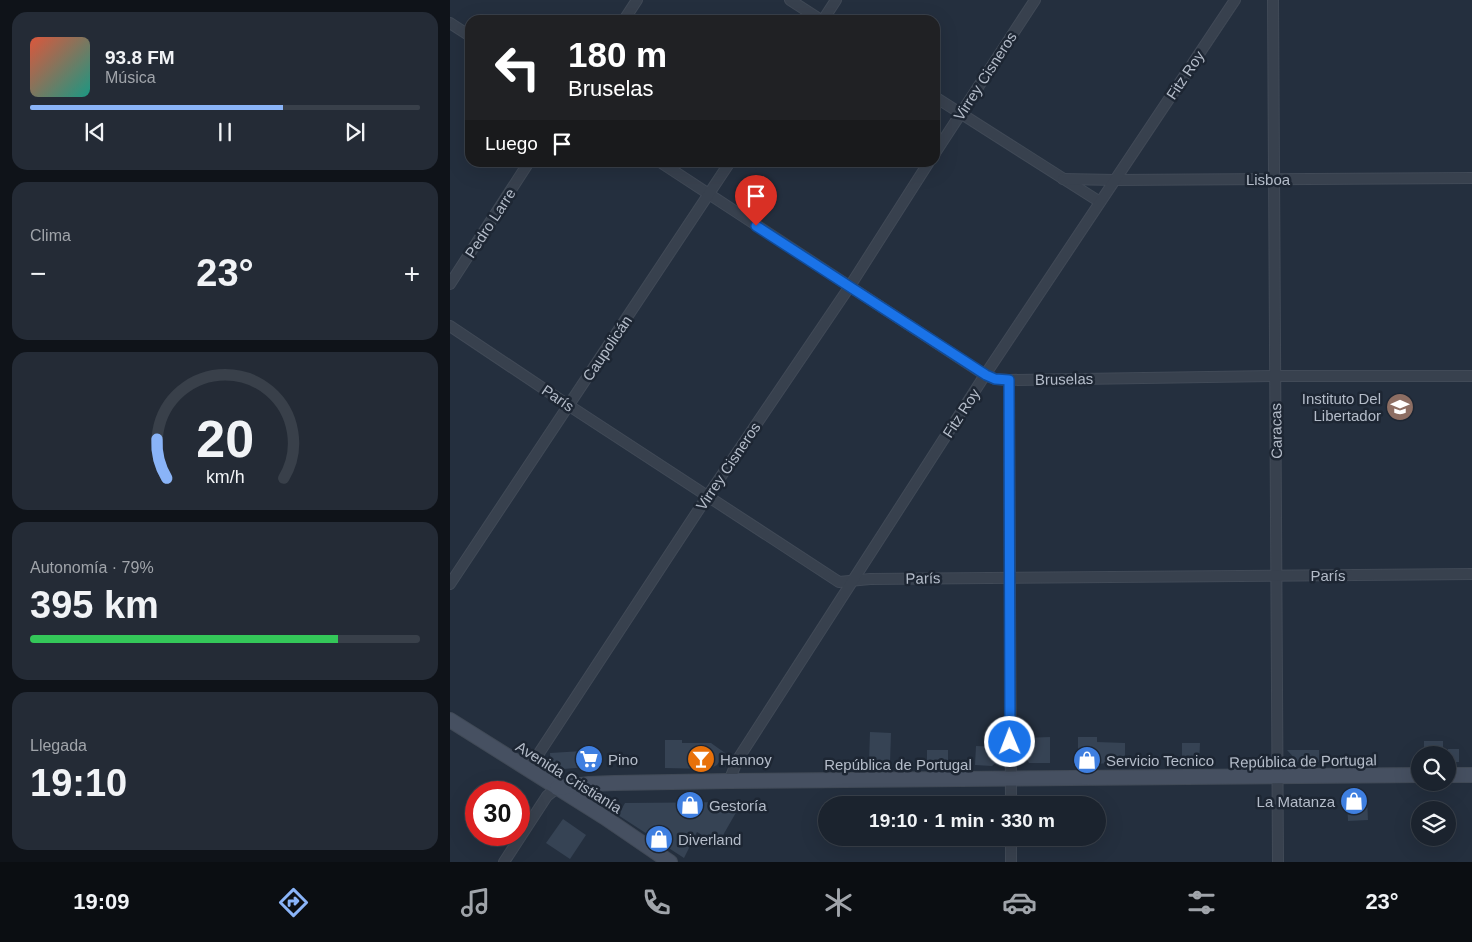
<!DOCTYPE html>
<html lang="es">
<head>
<meta charset="utf-8">
<style>
  body { margin:0; font-family:Helvetica,sans-serif; background:#242b36; color:#f1f3f6; height:100vh; display:flex; flex-direction:column; font-size:19px; white-space:nowrap }
  * { box-sizing:border-box; margin:0 }
  p { font-size:16px; color:#a0a4aa }
  .icon { flex:none; width:28px; height:28px; fill:none; stroke:currentColor; stroke-width:2; stroke-linecap:round; stroke-linejoin:round }
  .map { position:relative; flex:1; overflow:hidden }
  .sheet { display:flex; flex-direction:column; gap:12px; padding:12px; background:#0f1319; width:450px }
  .sheet>* { flex:none }
  .guide { position:absolute; left:15px; top:15px; width:475px; height:152px; border-radius:15px; box-shadow:0 5px 20px #0002,0 0 0 1px #39404a; background:#202124; color:#fff; overflow:hidden }
  .buttons { position:absolute; left:961px; top:746px; display:grid; gap:10px }
  .buttons a { display:grid; place-items:center; width:45px; height:45px; border-radius:50%; background:#1b232e; box-shadow:0 5px 20px #0002,0 0 0 1px #39404a; font-size:25px }
  .speed { position:absolute; left:15px; top:781px; display:flex; gap:10px; font-size:25px; font-weight:700; text-align:center }
  .speed>* { display:grid; place-content:center; width:65px; height:65px; border-radius:50%; background:#1b232e; box-shadow:0 5px 20px #0002,0 0 0 1px #39404a; line-height:1 }
  .speed .limit { border:8px solid #d22; background:#fff; color:#111 }
  .pin { position:absolute; display:grid; place-items:center; width:42px; height:42px; color:#fff; margin:-51px -21px; border-radius:50% 50% 50% 0; rotate:-45deg; box-shadow:0 0 5px #0007 }
  .pin .icon { rotate:45deg }
  .me { position:absolute; width:55px; margin:-28px; rotate:359deg; stroke-linejoin:round; filter:drop-shadow(0 0 4px #0008) }
  .turn { display:flex; align-items:center; gap:18px; height:105px; padding:0 20px; font-size:22px }
  .turn .icon { width:65px; height:65px; stroke-width:2.5 }
  .turn b { display:block; font-size:35px; line-height:42px }
  .then { display:flex; align-items:center; height:48px; padding:0 20px; background:#0003; gap:10px; font-size:19px }
  .big { font-size:38px; font-weight:600; line-height:1.1 }
  .sheet .card { flex:1; display:flex; flex-direction:column; justify-content:center; gap:8px; min-width:0; padding:0 18px; border-radius:15px; background:#242b36 }
  .sheet .dial { align-items:center; gap:0 }
  .dial svg { height:130px; overflow:visible; fill:none; stroke:#39404a; stroke-width:7; stroke-linecap:round; text-anchor:middle }
  .dial text { fill:#f1f3f6; stroke:none }
  .song { display:flex; align-items:center; gap:15px }
  .cover { width:60px; height:60px; border-radius:8px; background:linear-gradient(135deg,hsl(10 70% 55%),hsl(170 70% 35%)) }
  .played { height:5px; border-radius:2px; background:linear-gradient(90deg,#8ab4f8 65%,#39404a 65%) }
  .keys { display:flex; justify-content:space-around; direction:ltr }
  .heat { display:flex; justify-content:space-between; align-items:center; font-size:28px; direction:ltr }
  .charge { height:8px; border-radius:4px; background:linear-gradient(90deg,#34c759 79%,#39404a 0) }
  .trip { position:absolute; left:368px; top:796px; width:288px; height:50px; border-radius:25px; background:#1b232e; box-shadow:0 5px 20px #0002,0 0 0 1px #39404a; font-weight:600; line-height:50px; text-align:center }
  .dock { display:flex; height:80px; justify-content:space-around; align-items:center; background:#0b0e12; color:#a0a4aa }
  .dock .icon { width:35px; height:35px }
  .dock .on { color:#8ab4f8 }
  .dock b { font-size:22px; color:#f1f3f6 }
  main { display:flex; flex:1; min-height:0 }
  .map>svg:first-child { display:block }
</style>
</head>
<body>
<main>
<section class="sheet">
<div class="card">
<div class="song"><i class="cover"></i><div><b>93.8 FM</b><p>Música</p></div></div>
<div class="played"></div>
<div class="keys"><svg class="icon" aria-label="previous" viewBox="0 0 24 24"><path d="M18 5L8 12l10 7zM5 5v14"/></svg><svg class="icon" aria-label="pause" viewBox="0 0 24 24"><path d="M8 5v14M16 5v14"/></svg><svg class="icon" aria-label="next" viewBox="0 0 24 24"><path d="M6 5l10 7-10 7zM19 5v14"/></svg></div>
</div>
<div class="card"><p>Clima</p>
<div class="heat"><a>−</a><b class="big">23°</b><a>+</a></div>
</div>
<div class="card dial"><svg viewBox="0 0 100 80">
<path d="M14 69A42 42 0 1 1 86 69"/>
<path d="M14 69A42 42 0 0 1 8 45" stroke="#8ab4f8"/>
<text x="50" y="56" font-size="32" font-weight="700">20</text>
<text x="50" y="72" font-size="11">km/h</text>
</svg></div>
<div class="card"><p>Autonomía · 79%</p><b class="big">395 km</b><div class="charge"></div></div>
<div class="card"><p>Llegada</p><b class="big">19:10</b></div>
</section>
<div class="map">
<svg width="1022" height="862" viewBox="0 0 1022 862">
  <rect width="100%" height="100%" fill="#242f3e"/>
  <g fill="#364354">
    <path d="M 420,732 L 441,733 L 440,763 L 419,763 Z"/>
    <path d="M 600,737 L 600,763 L 579,763 L 574,754 L 574,738 Z"/>
    <path d="M 628,737 L 647,737 L 647,742 L 675,743 L 675,763 L 628,764 Z"/>
    <path d="M 215,740 L 232,740 L 232,743 L 261,743 L 275,753 L 267,765 L 259,769 L 215,768 Z"/>
    <rect x="974" y="741" width="19" height="14"/>
    <path d="M 732,743 L 750,743 L 749,766 L 732,765 Z"/>
    <path d="M 526,746 L 550,747 L 550,759 L 542,766 L 525,765 Z"/>
    <rect x="998" y="749" width="11" height="13"/>
    <path d="M 149,750 L 150,766 L 101,770 L 100,753 Z"/>
    <rect x="477" y="750" width="21" height="15"/>
    <path d="M 837,750 L 869,750 L 869,762 L 848,762 Z"/>
    <path d="M 897,799 L 917,799 L 918,820 L 898,821 Z"/>
    <path d="M 292,802 L 268,844 L 247,832 L 234,858 L 168,815 L 175,803 Z"/>
    <path d="M 113,819 L 136,835 L 120,859 L 96,843 Z"/>
  </g>
  <g fill="none" stroke-linecap="round" stroke-linejoin="round">
    <g stroke="#414a57" stroke-width="12">
      <g id="street">
        <path d="M 340,0 L 371,20"/>
        <path d="M 823,0 L 828,862"/>
        <path d="M 174,20 L 187,0"/>
        <path d="M 373,20 L 386,0"/>
        <path d="M 0,23 L 20,36"/>
        <path d="M 485,97 L 650,202"/>
        <path d="M 485,153 L 585,0"/>
        <path d="M 210,162 L 535,375 L 545,379 L 559,380 L 825,376 L 1022,376"/>
        <path d="M 613,179 L 665,180 L 1022,178"/>
        <path d="M 0,284 L 79,162"/>
        <path d="M 0,326 L 118,405 L 389,582 L 420,579 L 1022,574"/>
        <path d="M 559,380 L 561,805"/>
        <path d="M 0,584 L 280,162"/>
        <path d="M 78,770 L 257,497 L 400,286 L 479,162"/>
        <path d="M 279,781 L 288,759 L 535,375 L 785,0"/>
        <path d="M 561,838 L 561,862"/>
        <path d="M 54,862 L 97,796 L 107,788"/>
      </g>
    </g>
    <g stroke="#414a57" stroke-width="16">
      <g id="secondary">
        <path d="M 0,720 L 154,817 L 220,862"/>
        <path d="M 998,775 L 1022,775"/>
        <path d="M 107,788 L 139,784 L 164,783 L 279,781 L 970,775"/>
      </g>
    </g>
    <use href="#street" stroke="#38414e" stroke-width="10"/>
    <use href="#secondary" stroke="#465061" stroke-width="14"/>
  </g>
  <g fill="none" stroke-linecap="round" stroke-linejoin="round">
    <g stroke="#114b97" stroke-width="12">
      <path id="route" d="M 306,226 L 536,375 L 545,379 L 559,380 L 560,742"/>
    </g>
    <use href="#route" stroke="#1a73e8" stroke-width="9"/>
  </g>
  <defs>
    <g id="school-disc" transform="scale(1.4375)"><circle r="9.5" fill="#8d6e63" stroke="#1d2633"/><path d="M0-5L7-2L0 1L-7-2ZM-4 1L0 2.5L4 1V4Q0 6-4 4Z" fill="#fff"/></g>
    <g id="supermarket-disc" transform="scale(1.4375)"><circle r="9.5" fill="#3f7fe0" stroke="#1d2633"/><path d="M-6-5.5h2.5l.6 2H6L4.5 2H-2.5L-4.4-4H-6ZM-1.5 3.2a1.3 1.3 0 1 0 .1 0ZM3 3.2a1.3 1.3 0 1 0 .1 0Z" fill="#fff"/></g>
    <g id="bar-disc" transform="scale(1.4375)"><circle r="9.5" fill="#e8710a" stroke="#1d2633"/><path d="M-6-5H6L.8 .8V4.5H3.5V6h-7V4.5H-.8V.8Z" fill="#fff"/></g>
    <g id="shop-disc" transform="scale(1.4375)"><circle r="9.5" fill="#3f7fe0" stroke="#1d2633"/><path d="M-5-2.5h2.3a2.7 3.5 0 0 1 5.4 0H5L5.5 6h-11ZM-1.5-2.5h3a1.5 2.3 0 0 0-3 0Z" fill="#fff"/></g>
  </defs>
  <g fill-rule="evenodd">
    <use href="#school-disc" x="950" y="407"/>
    <use href="#supermarket-disc" x="139" y="759"/>
    <use href="#bar-disc" x="251" y="759"/>
    <use href="#shop-disc" x="637" y="760"/>
    <use href="#shop-disc" x="904" y="801"/>
    <use href="#shop-disc" x="240" y="805"/>
    <use href="#shop-disc" x="209" y="839"/>
  </g>
  <g text-anchor="middle" dominant-baseline="central" stroke-width="5" stroke-linejoin="round" paint-order="stroke">
    <g font-size="15" fill="#b4bcc9" stroke="#1d2633">
      <text transform="translate(735 75) rotate(-56)">Fitz Roy</text>
      <text transform="translate(535 76) rotate(-57)">Virrey Cisneros</text>
      <text x="818" y="179">Lisboa</text>
      <text transform="translate(40 223) rotate(-57)">Pedro Larre</text>
      <text transform="translate(157 348) rotate(-56)">Caupolicán</text>
      <text transform="translate(614 379) rotate(-1)">Bruselas</text>
      <text transform="translate(108 398) rotate(34)">París</text>
      <text transform="translate(511 413) rotate(-57)">Fitz Roy</text>
      <text transform="translate(826 431) rotate(-91)">Caracas</text>
      <text transform="translate(278 466) rotate(-56)">Virrey Cisneros</text>
      <text x="878" y="575">París</text>
      <text transform="translate(473 578) rotate(-1)">París</text>
      <text transform="translate(853 761) rotate(-1)">República de Portugal</text>
      <text x="448" y="764">República de Portugal</text>
      <text transform="translate(119 777) rotate(32)">Avenida Cristianía</text>
    </g>
    <g font-size="15" fill="#b4bcc9" stroke="#1d2633" text-anchor="start">
      <text x="931" y="398" text-anchor="end">Instituto Del<tspan x="931" dy="17">Libertador</tspan></text>
      <text x="158" y="759">Pino</text>
      <text x="270" y="759">Hannoy</text>
      <text x="656" y="760">Servicio Tecnico</text>
      <text x="885" y="801" text-anchor="end">La Matanza</text>
      <text x="259" y="805">Gestoría</text>
      <text x="228" y="839">Diverland</text>
    </g>
  </g>
</svg>
<div class="buttons">
<a><svg class="icon" aria-label="search" viewBox="0 0 24 24"><circle cx="10" cy="10" r="6"/><path d="M15 15l6 6"/></svg></a>
<a><svg class="icon" aria-label="layers" viewBox="0 0 24 24"><path d="M12 4l9 5-9 5-9-5zM3 14l9 5 9-5"/></svg></a>
</div>
<div class="speed"><div class="limit">30</div></div>
<div class="pin" style="left:306px;top:226px;background:#d93025"><svg class="icon" aria-label="arrive" viewBox="0 0 24 24"><path d="M6 21V4h12l-3 4 3 4H6"/></svg></div>
<svg class="me" style="left:560px;top:742px" viewBox="-20 -20 40 40"><circle r="17" fill="#1a73e8" stroke="#fff" stroke-width="3"/><path d="M0-11L8 9 0 5-8 9z" fill="#fff"/></svg>
<div class="trip">19:10 · 1 min · 330 m</div>
<div class="guide">
<div class="turn"><svg class="icon" aria-label="left" viewBox="0 0 24 24"><path d="M17 20v-9H6M10 6l-5 5 5 5"/></svg><div><b>180 m</b>Bruselas</div></div>
<div class="then">Luego<svg class="icon" aria-label="arrive" viewBox="0 0 24 24"><path d="M6 21V4h12l-3 4 3 4H6"/></svg></div>
</div>
</div>
</main>
<nav class="dock">
<b>19:09</b>
<svg class="icon on" aria-label="directions" viewBox="0 0 24 24"><path d="M12 3l9 9-9 9-9-9zM9 14v-3h6M13 9l2 2-2 2"/></svg>
<svg class="icon" aria-label="music" viewBox="0 0 24 24"><path d="M9 18V5l10-2v13"/><circle cx="6" cy="18" r="3"/><circle cx="16" cy="16" r="3"/></svg>
<svg class="icon" aria-label="phone" viewBox="0 0 24 24"><path d="M5 4h4l2 5-3 2q2 4 5 5l2-3 5 2v4C11 20 4 13 5 4z"/></svg>
<svg class="icon" aria-label="climate" viewBox="0 0 24 24"><path d="M12 3v18M4 7l16 10M4 17L20 7"/></svg>
<svg class="icon" aria-label="car" viewBox="0 0 24 24"><path d="M5 17H2v-5l4-1 3-4h7l3 4 3 1v5h-3M9 17h6M6 11h13"/><circle cx="7" cy="17" r="2"/><circle cx="17" cy="17" r="2"/></svg>
<svg class="icon" aria-label="filters" viewBox="0 0 24 24"><path d="M4 7h16M4 17h16"/><circle cx="9" cy="7" r="2"/><circle cx="15" cy="17" r="2"/></svg>
<b>23°</b>
</nav>
</body>
</html>
